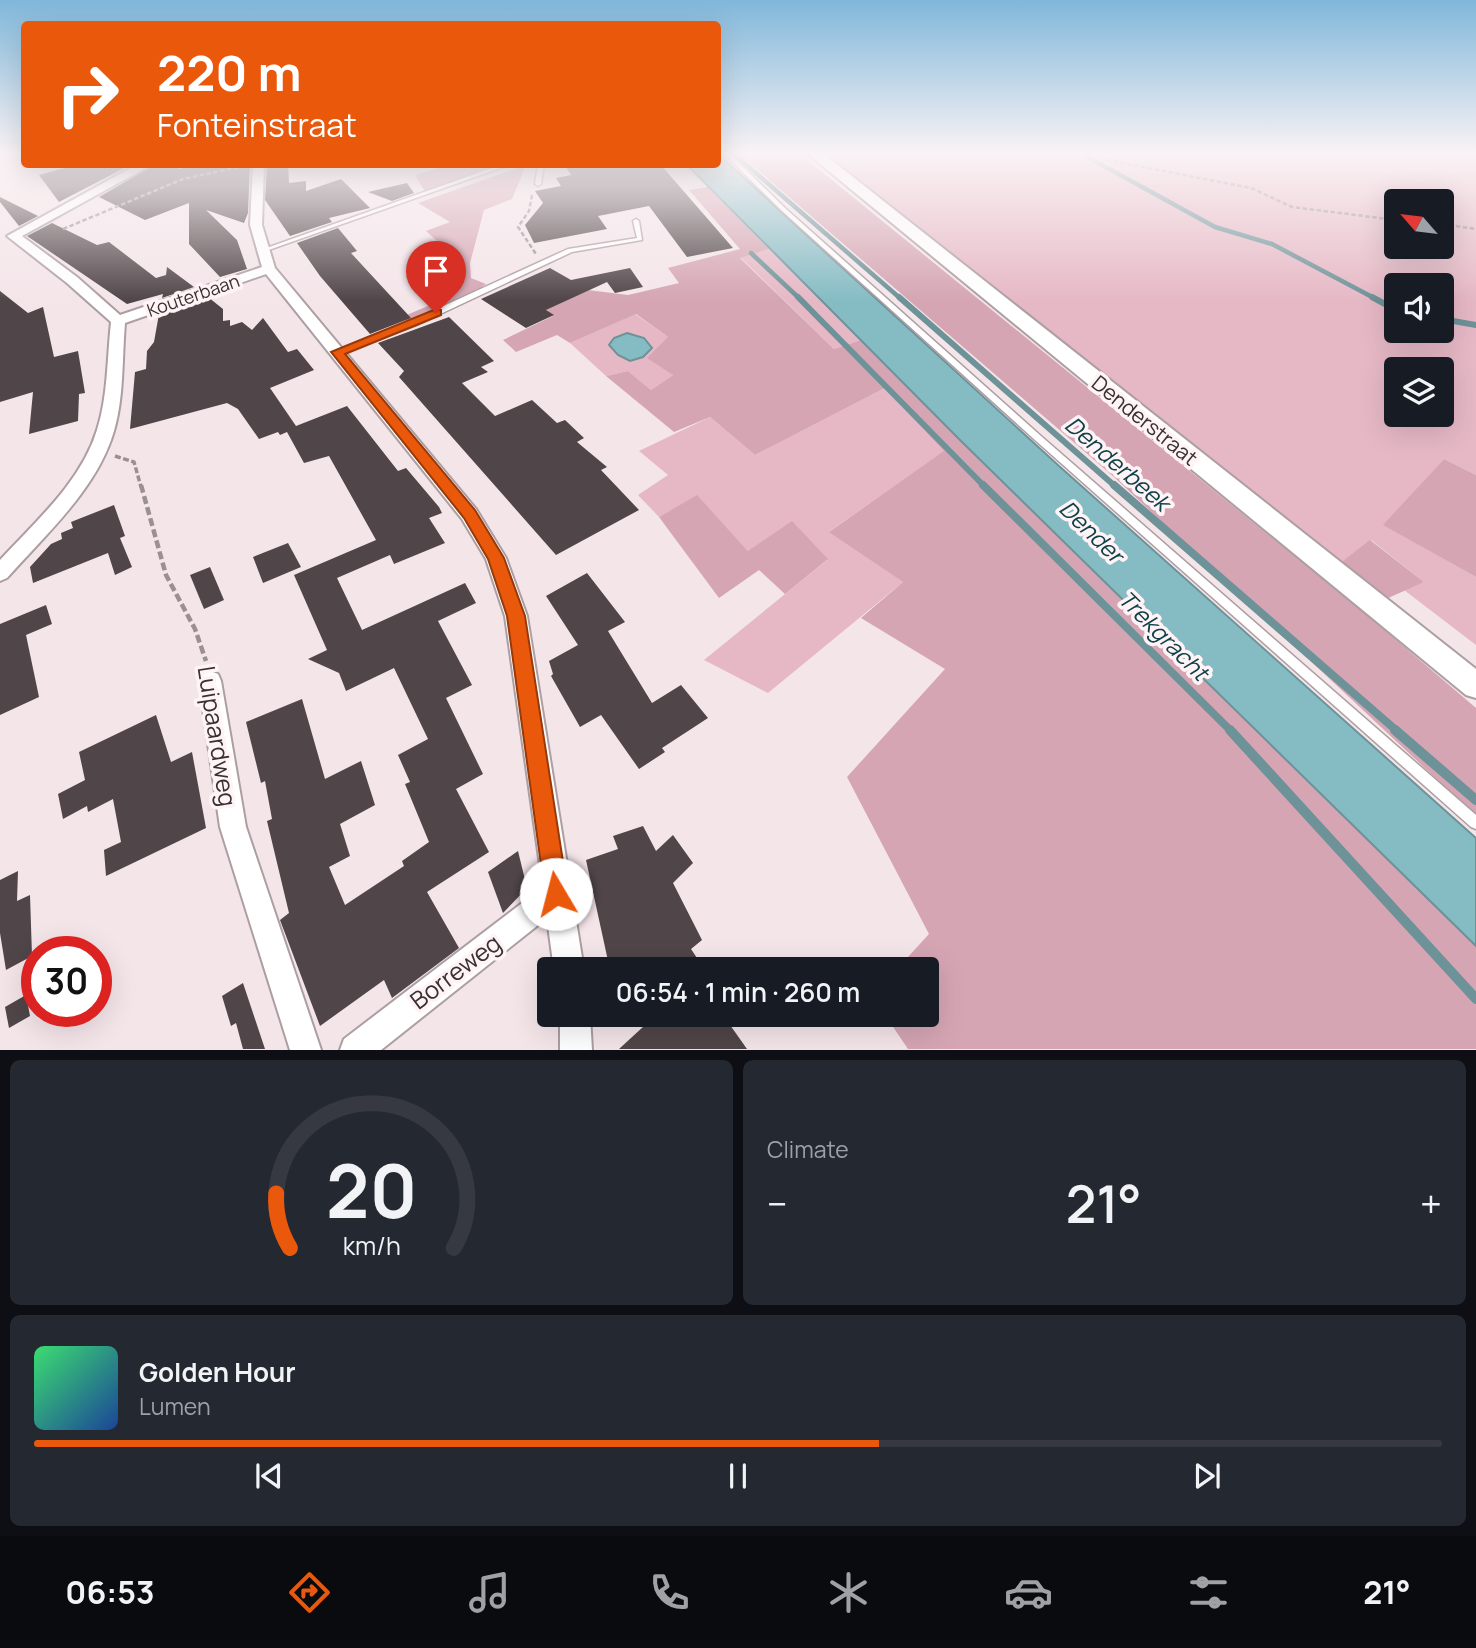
<!DOCTYPE html>
<html lang="en">
<head>
<meta charset="utf-8">
<style>
  body { margin:0; font-family:Manrope,sans-serif; background:#242831; color:#f1f3f6; height:100vh; display:flex; flex-direction:column; font-size:26px; white-space:nowrap }
  * { box-sizing:border-box; margin:0 }
  p { font-size:23px; color:#9ea1a6 }
  .icon { flex:none; width:38px; height:38px; fill:none; stroke:currentColor; stroke-width:2; stroke-linecap:round; stroke-linejoin:round }
  .map { position:relative; height:1050px; overflow:hidden }
  .panel { display:flex; flex-direction:column; gap:10px; padding:10px; background:#0d0f14; flex:1 }
  .panel>* { flex:none }
  .hud { position:absolute; left:21px; top:21px; width:700px; height:147px; border-radius:7px; box-shadow:0 7px 28px #0002; background:#ea580c; color:#fff; overflow:hidden }
  .needle { width:46px; rotate:298deg }
  .controls { position:absolute; left:1384px; top:189px; display:grid; gap:14px }
  .controls a { display:grid; place-items:center; width:70px; height:70px; border-radius:7px; background:#171b24; box-shadow:0 7px 28px #0002; font-size:35px }
  .speed { position:absolute; left:21px; top:936px; display:flex; gap:14px; font-size:35px; font-weight:700; text-align:center }
  .speed>* { display:grid; place-content:center; width:91px; height:91px; border-radius:50%; background:#171b24; box-shadow:0 7px 28px #0002; line-height:1 }
  .speed .limit { border:10px solid #d22; background:#fff; color:#111 }
  .pin { position:absolute; display:grid; place-items:center; width:60px; height:60px; color:#fff; margin:-72px -30px; border-radius:50% 50% 50% 0; rotate:-45deg; box-shadow:0 0 7px #0007 }
  .pin .icon { rotate:45deg }
  .me { position:absolute; width:77px; margin:-38px; rotate:352deg; stroke-linejoin:round; filter:drop-shadow(0 0 5px #0008) }
  .turn { display:flex; align-items:center; gap:24px; height:147px; padding:0 21px; font-size:32px }
  .turn .icon { width:91px; height:91px; stroke-width:2.5 }
  .turn b { display:block; font-size:49px; line-height:60px }
  .big { font-size:52px; font-weight:600; line-height:1.1 }
  .panel .widget { flex:1; display:flex; flex-direction:column; justify-content:center; gap:10px; min-width:0; padding:0 24px; border-radius:10px; background:#242831 }
  .panel .dial { align-items:center; gap:0 }
  .dial svg { height:182px; overflow:visible; fill:none; stroke:#363941; stroke-width:7; stroke-linecap:round; text-anchor:middle }
  .dial text { fill:#f1f3f6; stroke:none }
  .song { display:flex; align-items:center; gap:21px }
  .cover { width:84px; height:84px; border-radius:10px; background:linear-gradient(135deg,hsl(140 70% 55%),hsl(220 70% 35%)) }
  .played { height:7px; border-radius:4px; background:linear-gradient(90deg,#ea580c 60%,#363941 60%) }
  .keys { display:flex; justify-content:space-around; direction:ltr }
  .heat { display:flex; justify-content:space-between; align-items:center; font-size:38px; direction:ltr }
  .panel .tiles { flex:1; display:grid; gap:10px; grid-template-columns:1fr 1fr }
  .widget:last-child { grid-column:span 2 }
  .trip { position:absolute; left:537px; top:957px; width:402px; height:70px; border-radius:7px; background:#171b24; box-shadow:0 7px 28px #0002; font-weight:600; line-height:70px; text-align:center }
  .dock { display:flex; height:112px; justify-content:space-around; align-items:center; background:#090b0e; color:#9ea1a6 }
  .dock .icon { width:49px; height:49px }
  .dock .selected { color:#ea580c }
  .dock b { font-size:32px; color:#f1f3f6 }
  .map>svg:first-child { display:block }
</style>
</head>
<body>
<div class="map">
<svg width="1476" height="1050" viewBox="0 0 1476 1050">
  <rect width="100%" height="100%" fill="#f4e5e9"/>
  <g fill="#e6b8c5" fill-rule="evenodd">
    <path d="M 823,154 L 1476,154 L 1476,475 L 1444,459 L 1384,525 L 1476,577 L 1476,645 L 1404,590 L 1424,582 L 1371,540 L 1340,563 ZM 1396,201 L 1442,201 L 1442,247 L 1396,247 ZM 1396,285 L 1442,285 L 1442,331 L 1396,331 ZM 1396,369 L 1442,369 L 1442,415 L 1396,415 Z"/>
    <path d="M 769,249 L 861,340 L 834,349 L 740,257 Z"/>
    <path d="M 635,314 L 668,337 L 673,375 L 651,390 L 628,371 L 606,376 L 570,343 Z"/>
    <path d="M 885,388 L 945,451 L 830,531 L 903,582 L 768,693 L 704,660 L 827,560 L 748,551 L 697,496 L 659,517 L 638,495 L 668,475 L 639,451 L 710,417 L 755,455 Z"/>
  </g>
  <g fill="#d5a5b3">
    <path d="M 739,154 L 800,154 L 1367,615 L 1476,708 L 1476,816 L 1114,477 Z"/>
    <path d="M 450,165 L 504,165 L 426,193 L 415,175 Z"/>
    <path d="M 526,165 L 512,199 L 484,210 L 470,263 L 471,278 L 486,284 L 475,292 L 407,322 L 402,317 L 435,303 L 413,283 L 431,278 L 412,261 L 448,251 L 426,231 L 450,222 L 418,203 Z"/>
    <path d="M 708,187 L 769,249 L 740,258 L 834,349 L 861,340 L 1476,946 L 1476,1049 L 908,1049 L 885,1015 L 928,1015 L 928,970 L 897,969 L 929,934 L 847,777 L 945,669 L 861,618 L 903,582 L 829,532 L 944,451 L 885,388 L 755,455 L 710,417 L 674,432 L 606,376 L 628,371 L 651,390 L 673,375 L 647,358 L 668,337 L 636,314 L 570,343 L 557,335 L 516,352 L 503,340 L 553,316 L 546,310 L 588,290 L 628,295 L 679,283 L 668,268 L 740,249 L 689,190 Z"/>
    <path d="M 1444,459 L 1476,475 L 1476,577 L 1383,525 Z"/>
    <path d="M 697,495 L 748,551 L 792,521 L 828,559 L 785,594 L 759,570 L 719,598 L 659,517 Z"/>
    <path d="M 1370,540 L 1424,582 L 1386,599 L 1340,563 Z"/>
  </g>
  <g fill="#85bcc4" stroke="#6d9298" stroke-width="2">
    <path d="M 718,154 L 1059,466 L 1476,838 L 1476,946 L 960,440 L 687,165 L 718,164 Z"/>
    <path d="M 627,333 L 644,338 L 652,348 L 643,357 L 630,361 L 618,355 L 609,345 L 614,338 Z"/>
  </g>
  <g fill="none" stroke-linecap="round" stroke-linejoin="round">
    <g stroke="#6d9298" stroke-width="4.5">
      <path d="M 734,154 L 901,299"/>
      <path d="M 1082,154 L 1215,227 L 1272,244 L 1376,299"/>
      <path d="M 751,253 L 800,299"/>
    </g>
    <g stroke="#6d9298" stroke-width="6">
      <path d="M 798,297 L 985,487"/>
      <path d="M 899,297 L 1116,487"/>
      <path d="M 1372,297 L 1396,310"/>
      <path d="M 1442,319 L 1476,325"/>
    </g>
    <g stroke="#6d9298" stroke-width="8">
      <path d="M 983,485 L 1231,731"/>
      <path d="M 1114,485 L 1397,731"/>
    </g>
    <g stroke="#6d9298" stroke-width="10">
      <path d="M 1230,730 L 1476,999"/>
      <path d="M 1395,730 L 1476,800"/>
    </g>
  </g>
  <g fill="#504548">
    <path d="M 79,164 L 132,164 L 59,202 L 39,175 Z"/>
    <path d="M 156,164 L 177,164 L 178,169 L 202,164 L 250,164 L 248,213 L 244,223 L 206,210 L 237,240 L 247,269 L 220,277 L 189,244 L 189,203 L 145,220 L 99,197 Z"/>
    <path d="M 267,164 L 288,164 L 289,183 L 306,181 L 306,191 L 341,179 L 370,208 L 329,218 L 332,222 L 290,236 L 265,200 Z"/>
    <path d="M 564,164 L 660,164 L 733,248 L 687,257 L 649,206 L 598,216 L 607,229 L 534,243 L 525,225 L 543,203 L 535,191 L 561,186 L 556,178 L 571,175 Z"/>
    <path d="M 407,183 L 414,193 L 392,201 L 368,192 Z"/>
    <path d="M 0,197 L 38,216 L 19,226 L 0,202 Z"/>
    <path d="M 52,223 L 97,245 L 109,242 L 156,278 L 166,275 L 167,267 L 194,287 L 162,298 L 163,294 L 127,304 L 27,236 Z"/>
    <path d="M 338,228 L 357,251 L 351,253 L 411,318 L 370,334 L 320,276 L 297,243 Z"/>
    <path d="M 550,268 L 571,280 L 630,268 L 643,287 L 615,293 L 607,282 L 546,310 L 554,315 L 526,328 L 481,299 Z"/>
    <path d="M 0,291 L 28,313 L 43,307 L 54,357 L 78,351 L 85,393 L 79,394 L 78,421 L 29,434 L 33,392 L 0,402 Z"/>
    <path d="M 208,297 L 223,309 L 223,321 L 230,320 L 230,326 L 242,322 L 252,330 L 263,318 L 288,352 L 297,349 L 314,370 L 270,388 L 296,426 L 347,406 L 398,471 L 406,468 L 439,507 L 442,513 L 429,518 L 445,543 L 394,564 L 390,555 L 337,578 L 362,630 L 465,583 L 476,603 L 438,621 L 472,685 L 446,698 L 483,774 L 456,789 L 489,852 L 427,892 L 459,948 L 392,998 L 384,980 L 320,1026 L 280,920 L 289,913 L 267,821 L 272,819 L 265,781 L 261,783 L 246,722 L 302,699 L 325,779 L 361,761 L 375,805 L 340,824 L 350,856 L 329,867 L 345,905 L 404,866 L 402,861 L 429,842 L 405,784 L 410,782 L 398,755 L 428,739 L 394,668 L 346,691 L 339,673 L 308,659 L 327,650 L 294,575 L 376,540 L 329,456 L 304,463 L 287,432 L 280,435 L 278,432 L 259,439 L 238,409 L 227,403 L 130,429 L 135,372 L 146,369 L 147,351 L 154,342 L 159,314 Z"/>
    <path d="M 449,317 L 494,361 L 481,367 L 488,372 L 462,383 L 495,416 L 532,400 L 557,423 L 565,420 L 584,438 L 577,442 L 607,467 L 601,470 L 639,510 L 556,555 L 399,377 L 404,371 L 378,343 Z"/>
    <path d="M 114,505 L 125,536 L 120,538 L 132,567 L 115,575 L 108,553 L 33,583 L 30,567 L 51,544 L 62,539 L 61,533 L 73,528 L 71,522 Z"/>
    <path d="M 288,543 L 301,567 L 263,583 L 253,557 Z"/>
    <path d="M 210,567 L 224,600 L 204,609 L 190,575 Z"/>
    <path d="M 587,573 L 625,622 L 608,631 L 652,703 L 681,685 L 708,718 L 662,748 L 665,752 L 639,769 L 601,715 L 580,727 L 551,676 L 553,674 L 549,661 L 578,645 L 546,596 Z"/>
    <path d="M 46,605 L 52,624 L 26,635 L 39,697 L 0,715 L 0,624 Z"/>
    <path d="M 156,715 L 171,762 L 192,752 L 206,828 L 106,876 L 104,850 L 121,842 L 113,799 L 88,812 L 87,806 L 63,819 L 58,794 L 85,780 L 79,752 Z"/>
    <path d="M 643,826 L 656,851 L 673,835 L 693,863 L 673,883 L 702,940 L 691,949 L 705,970 L 610,970 L 586,860 L 618,849 L 613,836 Z"/>
    <path d="M 518,851 L 527,888 L 503,913 L 488,872 Z"/>
    <path d="M 18,871 L 17,901 L 30,895 L 32,956 L 6,970 L 0,933 L 0,880 Z"/>
    <path d="M 243,983 L 265,1049 L 243,1049 L 236,1023 L 231,1026 L 222,996 Z"/>
    <path d="M 26,995 L 30,1016 L 9,1028 L 5,1007 Z"/>
    <path d="M 656,1015 L 723,1015 L 747,1049 L 619,1049 Z"/>
  </g>
  <g fill="none" stroke-linecap="round" stroke-linejoin="round">
    <g stroke="#ac9ea2" stroke-width="3">
      <g id="service">
        <path d="M 724,154 L 730,154 L 785,208 L 1041,436 L 1476,815 L 1476,829 L 1471,827 L 1035,440 L 781,210 Z"/>
        <path d="M 503,164 L 512,164 L 263,252 L 258,251 Z"/>
        <path d="M 538,164 L 544,164 L 541,184 L 538,186 L 535,184 Z"/>
        <path d="M 636,219 L 639,221 L 642,240 L 572,252 L 419,324 L 340,354 L 337,354 L 333,352 L 413,320 L 568,249 L 637,238 L 633,221 Z"/>
      </g>
    </g>
    <g stroke="#ac9ea2" stroke-width="4">
      <g id="minor">
        <path d="M 138,164 L 153,164 L 22,236 L 77,277 L 120,315 L 262,267 L 250,225 L 253,164 L 264,164 L 262,225 L 275,268 L 476,509 L 506,558 L 527,616 L 584,970 L 554,970 L 547,918 L 381,1050 L 340,1050 L 344,1039 L 543,887 L 505,616 L 486,559 L 462,519 L 266,274 L 125,323 C 122,359 124,397 114,431 C 97,489 46,534 7,578 L 0,581 L 0,560 C 36,521 81,482 97,430 C 108,396 107,358 111,322 L 67,283 L 7,236 Z"/>
        <path d="M 210,671 L 218,674 L 221,681 L 246,827 L 321,1050 L 290,1050 L 220,827 L 199,681 L 202,674 Z"/>
        <path d="M 560,1015 L 590,1015 L 592,1050 L 560,1050 Z"/>
      </g>
    </g>
    <g stroke="#ac9ea2" stroke-width="4">
      <path id="tertiary" d="M 808,154 L 824,154 L 1476,669 L 1476,698 L 1466,695 Z"/>
    </g>
    <g stroke="#9a9092" stroke-width="2.5" stroke-dasharray="4.5 2.5" stroke-linecap="butt">
      <path d="M 1094,154 L 1107,160 L 1251,188 L 1292,207 L 1396,220"/>
      <path d="M 532,195 L 529,211 L 518,227 L 536,254"/>
      <path d="M 1442,224 L 1476,229"/>
      <path d="M 63,229 L 183,179 L 243,166"/>
    </g>
    <path stroke="#9a9092" stroke-width="3.5" stroke-dasharray="6 2.5" stroke-linecap="butt" d="M 115,456 L 134,462 L 141,487"/>
    <path stroke="#9a9092" stroke-width="4.5" stroke-dasharray="8 3.5" stroke-linecap="butt" d="M 141,485 L 166,575 L 195,629 L 206,661"/>
    <use href="#service" fill="#fff" fill-rule="evenodd"/>
    <use href="#minor" fill="#fff" fill-rule="evenodd"/>
    <use href="#tertiary" fill="#fff" fill-rule="evenodd"/>
  </g>
  <linearGradient id="sky" x2="0" y2="1"><stop stop-color="#80b7da"/><stop offset="0.51" stop-color="#faf3f5"/><stop offset="1" stop-color="#faf3f5" stop-opacity="0"/></linearGradient>
  <rect width="1476" height="301" fill="url(#sky)"/>
  <path fill="#ea580c" stroke="#983908" stroke-width="2" d="M 436,309 L 441,310 L 441,315 L 345,354 L 475,510 L 504,558 L 525,616 L 568,894 L 564,902 L 556,905 L 548,902 L 545,894 L 507,616 L 488,559 L 464,518 L 331,352 Z"/>
  <g text-anchor="middle" dominant-baseline="central" stroke-width="7" stroke-linejoin="round" paint-order="stroke">
    <g font-size="18" fill="#363132" stroke="#fff3f6">
      <text transform="translate(193 295) rotate(-19)">Kouterbaan</text>
    </g>
    <g font-size="21" fill="#363132" stroke="#fff3f6">
      <text transform="translate(1145 420) rotate(39)">Denderstraat</text>
    </g>
    <g font-size="23" font-style="italic" fill="#0e4248" stroke="#fff3f6">
      <text transform="translate(1118 463) rotate(41)">Denderbeek</text>
      <text transform="translate(1092 531) rotate(44)">Dender</text>
      <text transform="translate(1164 635) rotate(45)">Trekgracht</text>
    </g>
    <g font-size="24" fill="#363132" stroke="#fff3f6">
      <text transform="translate(218 736) rotate(81)">Luipaardweg</text>
      <text transform="translate(455 971) rotate(-37)">Borreweg</text>
    </g>
  </g>
</svg>
<div class="controls">
<a><svg class="needle" viewBox="-14 -14 28 28"><path d="M0-13l5 13h-10z" fill="#e53935"/><path d="M0 13l5-13h-10z" fill="#9ea1a6"/></svg></a>
<a><svg class="icon" aria-label="sound" viewBox="0 0 24 24"><path d="M4 9h4l5-4v14l-5-4H4zM17 9q2 3 0 6"/></svg></a>
<a><svg class="icon" aria-label="layers" viewBox="0 0 24 24"><path d="M12 4l9 5-9 5-9-5zM3 14l9 5 9-5"/></svg></a>
</div>
<div class="speed"><div class="limit">30</div></div>
<div class="pin" style="left:436px;top:313px;background:#d93025"><svg class="icon" aria-label="arrive" viewBox="0 0 24 24"><path d="M6 21V4h12l-3 4 3 4H6"/></svg></div>
<svg class="me" style="left:556px;top:894px" viewBox="-20 -20 40 40"><circle r="19" fill="#fff"/><path d="M0-13L10 11 0 6-10 11z" fill="#ea580c"/></svg>
<div class="trip">06:54 · 1 min · 260 m</div>
<div class="hud">
<div class="turn"><svg class="icon" aria-label="right" viewBox="0 0 24 24"><path d="M7 20v-9h11M14 6l5 5-5 5"/></svg><div><b>220 m</b>Fonteinstraat</div></div>
</div>
</div>
<section class="panel">
<div class="tiles">
<div class="widget dial"><svg viewBox="0 0 100 80">
<path d="M14 69A42 42 0 1 1 86 69"/>
<path d="M14 69A42 42 0 0 1 8 45" stroke="#ea580c"/>
<text x="50" y="56" font-size="32" font-weight="700">20</text>
<text x="50" y="72" font-size="11">km/h</text>
</svg></div>
<div class="widget"><p>Climate</p>
<div class="heat"><a>−</a><b class="big">21°</b><a>+</a></div>
</div>
<div class="widget">
<div class="song"><i class="cover"></i><div><b>Golden Hour</b><p>Lumen</p></div></div>
<div class="played"></div>
<div class="keys"><svg class="icon" aria-label="previous" viewBox="0 0 24 24"><path d="M18 5L8 12l10 7zM5 5v14"/></svg><svg class="icon" aria-label="pause" viewBox="0 0 24 24"><path d="M8 5v14M16 5v14"/></svg><svg class="icon" aria-label="next" viewBox="0 0 24 24"><path d="M6 5l10 7-10 7zM19 5v14"/></svg></div>
</div>
</div>
</section>
<nav class="dock">
<b>06:53</b>
<svg class="icon selected" aria-label="directions" viewBox="0 0 24 24"><path d="M12 3l9 9-9 9-9-9zM9 14v-3h6M13 9l2 2-2 2"/></svg>
<svg class="icon" aria-label="music" viewBox="0 0 24 24"><path d="M9 18V5l10-2v13"/><circle cx="6" cy="18" r="3"/><circle cx="16" cy="16" r="3"/></svg>
<svg class="icon" aria-label="phone" viewBox="0 0 24 24"><path d="M5 4h4l2 5-3 2q2 4 5 5l2-3 5 2v4C11 20 4 13 5 4z"/></svg>
<svg class="icon" aria-label="climate" viewBox="0 0 24 24"><path d="M12 3v18M4 7l16 10M4 17L20 7"/></svg>
<svg class="icon" aria-label="car" viewBox="0 0 24 24"><path d="M5 17H2v-5l4-1 3-4h7l3 4 3 1v5h-3M9 17h6M6 11h13"/><circle cx="7" cy="17" r="2"/><circle cx="17" cy="17" r="2"/></svg>
<svg class="icon" aria-label="filters" viewBox="0 0 24 24"><path d="M4 7h16M4 17h16"/><circle cx="9" cy="7" r="2"/><circle cx="15" cy="17" r="2"/></svg>
<b>21°</b>
</nav>
</body>
</html>
